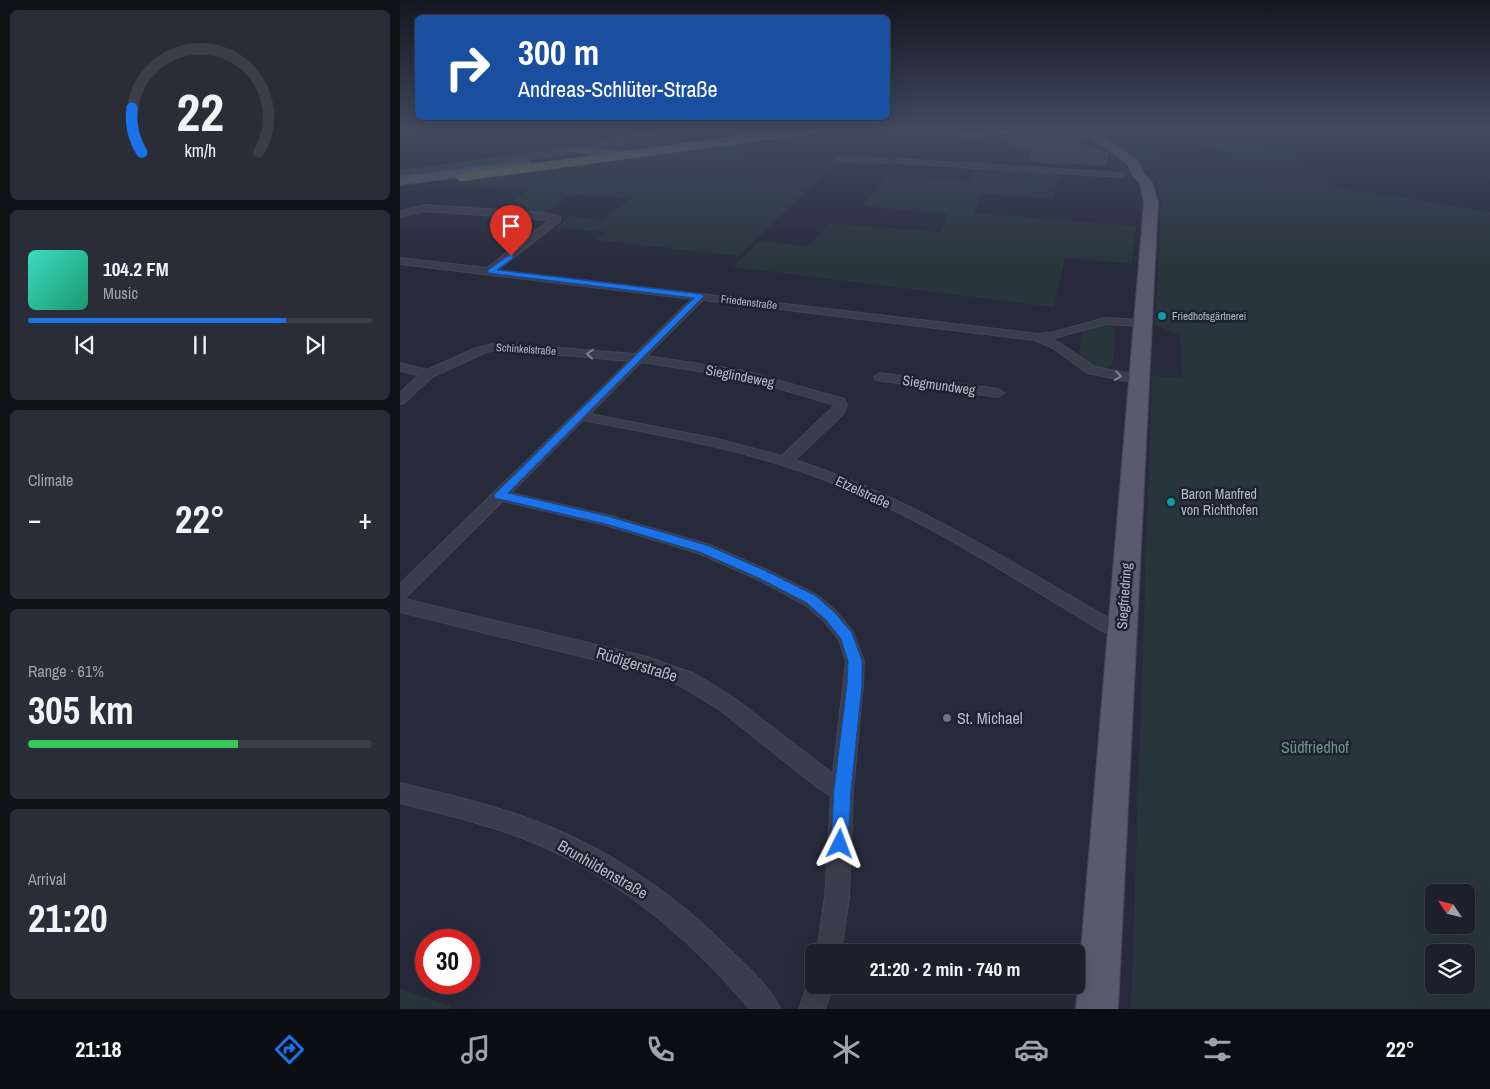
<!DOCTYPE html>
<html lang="en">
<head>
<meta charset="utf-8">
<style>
  body { margin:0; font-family:"Archivo Narrow",sans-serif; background:#2a2d38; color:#f1f3f6; height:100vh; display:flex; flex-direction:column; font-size:19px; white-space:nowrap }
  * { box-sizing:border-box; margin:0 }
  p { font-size:16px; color:#a0a3a9 }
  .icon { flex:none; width:28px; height:28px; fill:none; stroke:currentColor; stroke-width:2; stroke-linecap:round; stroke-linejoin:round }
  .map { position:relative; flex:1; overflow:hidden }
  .sheet { display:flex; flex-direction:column; gap:10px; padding:10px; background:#101218; width:400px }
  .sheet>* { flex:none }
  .guide { position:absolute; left:15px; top:15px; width:475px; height:105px; border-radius:8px; box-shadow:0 5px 20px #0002,0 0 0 1px #3b3e48; background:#1a4fa0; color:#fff; overflow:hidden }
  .needle { width:32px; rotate:305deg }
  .buttons { position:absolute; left:1025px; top:884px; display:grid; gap:10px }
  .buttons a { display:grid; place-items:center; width:50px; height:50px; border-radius:8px; background:#1d202c; box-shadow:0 5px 20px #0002,0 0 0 1px #3b3e48; font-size:25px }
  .speed { position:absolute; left:15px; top:929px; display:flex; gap:10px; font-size:25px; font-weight:700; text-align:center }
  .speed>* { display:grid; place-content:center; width:65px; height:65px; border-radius:50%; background:#1d202c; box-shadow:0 5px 20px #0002,0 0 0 1px #3b3e48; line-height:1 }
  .speed .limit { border:8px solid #d22; background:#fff; color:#111 }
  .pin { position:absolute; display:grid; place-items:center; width:42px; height:42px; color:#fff; margin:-51px -21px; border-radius:50% 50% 50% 0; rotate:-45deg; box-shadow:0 0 5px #0007 }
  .pin .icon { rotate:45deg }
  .me { position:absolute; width:55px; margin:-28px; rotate:3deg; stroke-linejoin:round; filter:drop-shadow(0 0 4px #0008) }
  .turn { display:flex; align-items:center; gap:18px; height:105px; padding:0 20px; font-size:22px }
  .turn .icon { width:65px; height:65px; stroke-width:2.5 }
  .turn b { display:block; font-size:35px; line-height:42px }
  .big { font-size:38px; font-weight:800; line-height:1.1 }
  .sheet .card { flex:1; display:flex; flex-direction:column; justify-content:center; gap:8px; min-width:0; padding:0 18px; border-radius:8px; background:#2a2d38 }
  .sheet .dial { align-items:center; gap:0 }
  .dial svg { height:130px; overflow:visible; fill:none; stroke:#3b3e48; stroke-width:7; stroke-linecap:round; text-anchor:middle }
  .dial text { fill:#f1f3f6; stroke:none }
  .song { display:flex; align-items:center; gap:15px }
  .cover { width:60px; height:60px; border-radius:8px; background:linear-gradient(135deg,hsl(170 70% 55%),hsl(160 70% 35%)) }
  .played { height:5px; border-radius:2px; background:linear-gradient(90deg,#1a73e8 75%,#3b3e48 75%) }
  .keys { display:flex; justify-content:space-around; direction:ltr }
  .heat { display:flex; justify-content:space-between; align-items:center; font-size:28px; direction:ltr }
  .charge { height:8px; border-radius:4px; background:linear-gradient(90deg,#34c759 61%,#3b3e48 0) }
  .trip { position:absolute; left:405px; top:944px; width:280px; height:50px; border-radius:8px; background:#1d202c; box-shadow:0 5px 20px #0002,0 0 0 1px #3b3e48; font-weight:800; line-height:50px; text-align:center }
  .dock { display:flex; height:80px; justify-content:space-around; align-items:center; background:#0c0d12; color:#a0a3a9 }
  .dock .icon { width:35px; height:35px }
  .dock .on { color:#1a73e8 }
  .dock b { font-size:22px; color:#f1f3f6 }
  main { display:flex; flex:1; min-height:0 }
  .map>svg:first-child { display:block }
</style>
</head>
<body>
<main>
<section class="sheet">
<div class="card dial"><svg viewBox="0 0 100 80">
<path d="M14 69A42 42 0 1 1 86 69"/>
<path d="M14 69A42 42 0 0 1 8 42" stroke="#1a73e8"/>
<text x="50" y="56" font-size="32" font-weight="700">22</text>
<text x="50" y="72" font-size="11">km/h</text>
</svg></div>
<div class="card">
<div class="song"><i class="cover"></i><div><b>104.2 FM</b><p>Music</p></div></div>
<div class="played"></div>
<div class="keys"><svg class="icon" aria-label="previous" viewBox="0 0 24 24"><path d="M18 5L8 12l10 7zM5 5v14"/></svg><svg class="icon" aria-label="pause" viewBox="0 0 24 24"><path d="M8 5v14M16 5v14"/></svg><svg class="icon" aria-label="next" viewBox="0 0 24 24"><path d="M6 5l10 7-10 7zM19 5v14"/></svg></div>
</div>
<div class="card"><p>Climate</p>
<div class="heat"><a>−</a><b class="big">22°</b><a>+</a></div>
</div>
<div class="card"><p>Range · 61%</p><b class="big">305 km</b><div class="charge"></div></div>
<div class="card"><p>Arrival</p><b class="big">21:20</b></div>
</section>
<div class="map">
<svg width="1090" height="1009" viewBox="0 0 1090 1009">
  <rect width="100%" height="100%" fill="#272a3a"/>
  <g fill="#29353c" fill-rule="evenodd">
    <path d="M 798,143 L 877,148 L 900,157 L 934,185 L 933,186 L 1090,212 L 1090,1009 L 731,1009 L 752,376 L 782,378 L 780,335 L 755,325 L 761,204 L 757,184 L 729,153 L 836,158 L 835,155 ZM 1034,892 L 1066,892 L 1066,925 L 1034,925 ZM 1034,952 L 1066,952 L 1066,985 L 1034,985 Z"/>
    <path d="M 327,144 L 330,152 L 301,150 L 291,151 L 437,161 L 339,256 L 195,240 L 206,232 L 155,228 L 170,216 L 202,220 L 230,199 L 172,194 L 144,213 L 97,210 L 129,190 L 46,185 L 0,191 L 0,190 Z"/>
    <path d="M 167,153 L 196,153 L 0,178 L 0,175 Z"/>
    <path d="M 576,169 L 661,174 L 652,199 L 582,193 L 573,213 L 736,226 L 732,264 L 665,258 L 654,307 L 333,267 L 360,241 L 409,246 L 429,223 L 539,232 L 549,214 L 462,206 L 487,175 L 569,181 Z"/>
    <path d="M 701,324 L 712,326 L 716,332 L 713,363 C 702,375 689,364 679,357 L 681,336 L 684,329 Z"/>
    <path d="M 0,989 L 51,1006 L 49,1009 L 0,1009 Z"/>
  </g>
  <path fill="#393d50" stroke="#212432" d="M 653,130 L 661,131 L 681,144 L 692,146 L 708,152 L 709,153 L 707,167 L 665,164 L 664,166 L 629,162 L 629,151 L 620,152 L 598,136 L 624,135 Z"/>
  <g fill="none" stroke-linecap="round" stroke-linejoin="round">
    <g stroke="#434654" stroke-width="2">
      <g id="street">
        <path d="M 264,128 L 275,128 L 239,139 L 171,153 L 0,175 L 0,171 L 171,149 Z"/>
        <path d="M 436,157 L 485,159 L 489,161 L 485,163 L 439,161 L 436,161 Z"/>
        <path d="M 497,159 L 721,173 L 725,175 L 721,177 L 500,163 L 497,163 Z"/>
        <path d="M 25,205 L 145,213 L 160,217 L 160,221 L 98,270 L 638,334 L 654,332 L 705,318 L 742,320 L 747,323 L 742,326 L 705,324 L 651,339 L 661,344 L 695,367 L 742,376 L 744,379 L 738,383 L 687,373 L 653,348 L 635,340 L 303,300 L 247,356 L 345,371 L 444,399 L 447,405 L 443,414 L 395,460 C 509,497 610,561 713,621 L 728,625 L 731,630 L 728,635 L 722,637 L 702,631 C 608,575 515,512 412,475 C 338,448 260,435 183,420 L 111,493 L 207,515 L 310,545 L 369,571 L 417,595 L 437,612 L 453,632 L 464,661 L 463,685 L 453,791 L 449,897 L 441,952 L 417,952 L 425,897 L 431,796 L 417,787 L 320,710 L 281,686 L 245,672 L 0,612 L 0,584 L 229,361 L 98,349 L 84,353 L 32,377 L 4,403 L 0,404 L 0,393 L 19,375 L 0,371 L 0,363 L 27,370 L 76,348 L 98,343 L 235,354 L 292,299 L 0,264 L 0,258 L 87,268 L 150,220 L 25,211 L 0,217 L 0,211 ZM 241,362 L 344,378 L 435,405 L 382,456 L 317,439 L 190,414 ZM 103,501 L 205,525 L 298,553 L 357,579 L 405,605 L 425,622 L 439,640 L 446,661 L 433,774 L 334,698 L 295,674 L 247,657 L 4,599 Z"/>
        <path d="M 480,373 L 598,389 L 604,393 L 598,397 L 476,380 L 474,377 Z"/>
        <path d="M 0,783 C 42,793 84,803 124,817 C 203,845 276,894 334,954 C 350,970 371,988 380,1009 L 350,1009 C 291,939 220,879 135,843 C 92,825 45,815 0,803 Z"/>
        <path d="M 414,975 L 414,985 L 433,985 L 425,1009 L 399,1009 L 411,976 Z"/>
      </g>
    </g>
    <g stroke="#434654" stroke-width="2">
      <g id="primary">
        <path d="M 671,128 L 685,128 L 707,139 L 738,161 L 744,174 L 752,182 L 758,203 L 718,1009 L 676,1009 L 744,203 L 740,183 L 732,175 L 728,165 L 699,143 Z"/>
        <path d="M 172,147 L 214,150 L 220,153 L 214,156 L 168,152 L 166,150 Z"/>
        <path d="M 126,161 L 130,162 L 132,165 L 130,168 L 0,185 L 0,177 Z"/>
      </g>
    </g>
    <g stroke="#424553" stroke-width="1">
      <g id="highway">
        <path d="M 395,128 L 430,128 L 424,132 L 63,181 L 58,180 L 56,177 L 58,174 L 63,173 Z"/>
        <path d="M 521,128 L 628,128 L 622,132 L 570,137 L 527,132 Z"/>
      </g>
    </g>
    <use href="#street" fill="#3a3d4b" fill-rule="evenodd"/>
    <use href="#primary" fill="#585b6b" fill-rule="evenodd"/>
    <use href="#highway" fill="#706d58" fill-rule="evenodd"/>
  </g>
  <defs><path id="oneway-chevron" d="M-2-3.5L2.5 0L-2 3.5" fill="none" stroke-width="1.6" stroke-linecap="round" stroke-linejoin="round" transform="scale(1.25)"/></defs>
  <g stroke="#7e818f">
    <use href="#oneway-chevron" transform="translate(190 354) rotate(-175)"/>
    <use href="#oneway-chevron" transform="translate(718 376) rotate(8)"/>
  </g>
  <linearGradient id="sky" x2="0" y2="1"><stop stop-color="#151720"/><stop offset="0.48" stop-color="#414a60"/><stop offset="1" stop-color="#414a60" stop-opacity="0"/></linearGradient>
  <rect width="1090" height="269" fill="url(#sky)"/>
  <path fill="#1a73e8" stroke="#114b97" d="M 111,254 L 113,255 L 113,258 L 97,270 L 300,294 L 304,296 L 108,493 L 207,516 L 309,546 L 368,572 L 416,596 L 435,613 L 452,633 L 462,661 L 462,685 L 451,790 L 448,844 L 446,850 L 440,852 L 433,850 L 431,844 L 434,790 L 447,685 L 448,661 L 441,639 L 426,620 L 407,603 L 359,578 L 300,552 L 206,524 L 95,498 L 94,495 L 294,298 L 88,273 L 88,270 Z"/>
  <g fill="#0f9aa8" stroke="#1f2230" stroke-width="2">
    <circle cx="762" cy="316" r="5"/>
    <circle cx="771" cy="502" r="5"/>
  </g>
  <circle fill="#6b7280" stroke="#1f2230" stroke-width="2" cx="547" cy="718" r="5"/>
  <g text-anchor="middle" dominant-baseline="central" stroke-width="5" stroke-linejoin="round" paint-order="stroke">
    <g font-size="11" fill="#b6b8c6" stroke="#1f2230">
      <text transform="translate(349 302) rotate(7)">Friedenstraße</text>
      <text transform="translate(126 349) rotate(4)">Schinkelstraße</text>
    </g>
    <g font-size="11" fill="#b6b8c6" stroke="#1f2230" text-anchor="start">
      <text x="772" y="316">Friedhofsgärtnerei</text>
    </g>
    <g font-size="14" fill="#b6b8c6" stroke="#1f2230">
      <text transform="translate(340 376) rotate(11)">Sieglindeweg</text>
      <text transform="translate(539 385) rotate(8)">Siegmundweg</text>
      <text transform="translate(463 492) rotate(25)">Etzelstraße</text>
      <text transform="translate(724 596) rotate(-86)">Siegfriedring</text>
    </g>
    <g font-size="14" fill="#b6b8c6" stroke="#1f2230" text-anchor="start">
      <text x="781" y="494">Baron Manfred<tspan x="781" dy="16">von Richthofen</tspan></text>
    </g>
    <g font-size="16" fill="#b6b8c6" stroke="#1f2230">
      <text transform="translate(237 664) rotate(17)">Rüdigerstraße</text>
      <text transform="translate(203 869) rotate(30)">Brunhildenstraße</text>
    </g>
    <g font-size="16" fill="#b6b8c6" stroke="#1f2230" text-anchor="start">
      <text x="557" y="718">St. Michael</text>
    </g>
    <g font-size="16" fill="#709482" stroke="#1f2230">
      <text x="915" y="747">Südfriedhof</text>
    </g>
  </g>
</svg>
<div class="buttons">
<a><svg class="needle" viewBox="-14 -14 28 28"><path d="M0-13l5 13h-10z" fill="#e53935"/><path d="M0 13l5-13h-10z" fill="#a0a3a9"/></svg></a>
<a><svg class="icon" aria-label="layers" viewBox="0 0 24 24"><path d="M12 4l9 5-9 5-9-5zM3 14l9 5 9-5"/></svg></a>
</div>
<div class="speed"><div class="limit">30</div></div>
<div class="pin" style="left:111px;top:256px;background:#d93025"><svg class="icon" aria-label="arrive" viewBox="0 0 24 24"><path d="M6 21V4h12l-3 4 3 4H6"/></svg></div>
<svg class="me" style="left:440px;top:844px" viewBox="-20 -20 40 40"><path d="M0-17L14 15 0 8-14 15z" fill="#1a73e8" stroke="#fff" stroke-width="4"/></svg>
<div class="trip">21:20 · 2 min · 740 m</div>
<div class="guide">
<div class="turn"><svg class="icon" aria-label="right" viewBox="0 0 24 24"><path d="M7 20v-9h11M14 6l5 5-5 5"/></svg><div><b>300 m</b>Andreas-Schlüter-Straße</div></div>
</div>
</div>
</main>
<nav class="dock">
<b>21:18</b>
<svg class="icon on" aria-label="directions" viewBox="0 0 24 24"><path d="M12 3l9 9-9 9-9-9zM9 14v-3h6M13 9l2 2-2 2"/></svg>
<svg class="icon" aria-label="music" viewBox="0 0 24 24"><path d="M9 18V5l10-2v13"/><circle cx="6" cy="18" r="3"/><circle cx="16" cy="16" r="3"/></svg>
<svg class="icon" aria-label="phone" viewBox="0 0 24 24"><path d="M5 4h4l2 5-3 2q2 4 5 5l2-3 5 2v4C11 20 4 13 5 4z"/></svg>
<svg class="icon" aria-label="climate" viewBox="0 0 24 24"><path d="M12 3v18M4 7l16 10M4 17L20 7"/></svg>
<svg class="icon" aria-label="car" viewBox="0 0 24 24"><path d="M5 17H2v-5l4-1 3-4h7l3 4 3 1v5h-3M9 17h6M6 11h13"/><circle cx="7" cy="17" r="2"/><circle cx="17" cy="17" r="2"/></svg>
<svg class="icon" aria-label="filters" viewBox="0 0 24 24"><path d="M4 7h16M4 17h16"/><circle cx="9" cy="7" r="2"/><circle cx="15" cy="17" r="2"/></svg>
<b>22°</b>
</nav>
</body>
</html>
